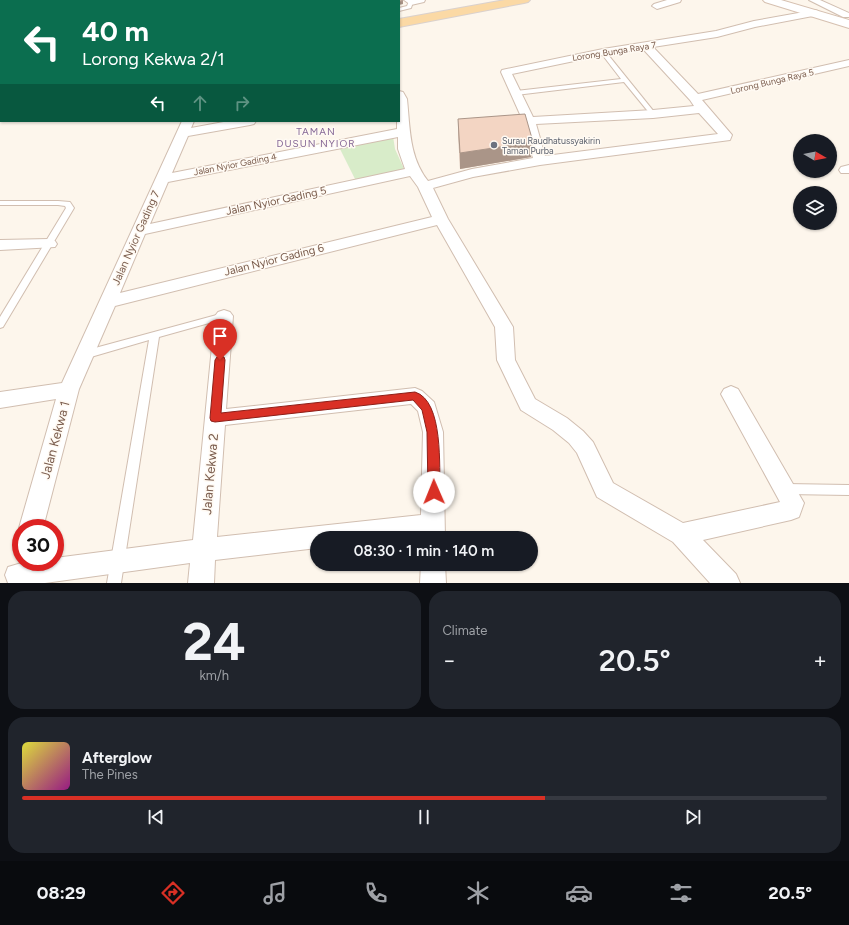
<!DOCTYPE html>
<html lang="en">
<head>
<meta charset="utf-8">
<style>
  body { margin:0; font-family:Figtree,sans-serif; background:#20242c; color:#f1f3f6; height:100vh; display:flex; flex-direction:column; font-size:15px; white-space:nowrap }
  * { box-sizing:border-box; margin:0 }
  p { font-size:13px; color:#9ea1a6 }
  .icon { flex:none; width:22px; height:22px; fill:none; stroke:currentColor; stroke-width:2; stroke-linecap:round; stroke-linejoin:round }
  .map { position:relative; height:583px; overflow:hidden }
  .side { display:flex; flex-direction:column; gap:8px; padding:8px; background:#0d0f14; flex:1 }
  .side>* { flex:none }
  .guide { position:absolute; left:0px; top:0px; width:400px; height:122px; box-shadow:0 1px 3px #0004; background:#0b6e4f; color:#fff; overflow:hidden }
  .needle { width:26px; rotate:99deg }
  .tools { position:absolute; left:793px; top:134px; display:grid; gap:8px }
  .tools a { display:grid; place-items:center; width:44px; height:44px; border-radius:50%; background:#171b24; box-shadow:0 1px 3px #0004; font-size:20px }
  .speed { position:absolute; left:12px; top:519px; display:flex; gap:8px; font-size:20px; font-weight:700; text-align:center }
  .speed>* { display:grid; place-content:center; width:52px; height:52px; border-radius:50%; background:#171b24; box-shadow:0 1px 3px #0004; line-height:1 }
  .speed .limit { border:6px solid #d22; background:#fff; color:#111 }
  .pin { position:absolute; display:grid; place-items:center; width:34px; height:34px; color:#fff; margin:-41px -17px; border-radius:50% 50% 50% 0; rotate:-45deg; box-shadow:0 0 4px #0007 }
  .pin .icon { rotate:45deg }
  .me { position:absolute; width:44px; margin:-22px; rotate:359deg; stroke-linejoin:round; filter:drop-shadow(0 0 3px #0008) }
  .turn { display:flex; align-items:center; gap:14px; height:84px; padding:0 16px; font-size:18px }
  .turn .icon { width:52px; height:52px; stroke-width:2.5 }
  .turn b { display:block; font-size:28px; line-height:34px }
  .lanes { display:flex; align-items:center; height:38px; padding:0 16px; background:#0003; justify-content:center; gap:20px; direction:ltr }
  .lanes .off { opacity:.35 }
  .big { font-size:30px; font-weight:600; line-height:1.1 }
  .side .widget { flex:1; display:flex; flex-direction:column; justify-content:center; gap:6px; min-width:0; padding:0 14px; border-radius:16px; background:#20242c }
  .side .dial { align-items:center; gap:0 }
  .dial b { font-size:52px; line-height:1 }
  .song { display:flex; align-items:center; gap:12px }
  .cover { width:48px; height:48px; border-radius:6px; background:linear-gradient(135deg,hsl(60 70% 55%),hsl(310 70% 35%)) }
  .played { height:4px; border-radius:2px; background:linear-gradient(90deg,#d93025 65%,#363941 65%) }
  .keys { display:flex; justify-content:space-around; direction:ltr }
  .heat { display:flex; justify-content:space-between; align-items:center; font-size:22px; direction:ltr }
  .side .tiles { flex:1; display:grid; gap:8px; grid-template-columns:1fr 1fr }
  .widget:last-child { grid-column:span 2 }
  .trip { position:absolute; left:310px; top:531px; width:228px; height:40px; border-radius:20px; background:#171b24; box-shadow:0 1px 3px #0004; font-weight:600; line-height:40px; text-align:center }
  .dock { display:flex; height:64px; justify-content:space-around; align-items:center; background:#090b0e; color:#9ea1a6 }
  .dock .icon { width:28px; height:28px }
  .dock .selected { color:#d93025 }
  .dock b { font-size:18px; color:#f1f3f6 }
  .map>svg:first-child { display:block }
</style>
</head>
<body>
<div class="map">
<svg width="849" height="583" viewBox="0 0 849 583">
  <rect width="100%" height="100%" fill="#fdf6ec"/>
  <path fill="#d8ecc9" d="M 393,136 L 395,149 L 405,171 L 356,181 L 339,147 Z"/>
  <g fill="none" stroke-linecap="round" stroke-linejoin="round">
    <g stroke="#d1beb0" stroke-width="2">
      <g id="lane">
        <path d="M 409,1 L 413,2 L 411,8 L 399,11 L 399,8 L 407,6 Z"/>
        <path d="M 601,51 L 605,51 L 655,113 L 655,115 L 651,115 L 624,82 L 516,95 L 513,93 L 516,91 L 621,79 L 601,53 Z"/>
        <path d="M 0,201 L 58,201 L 70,202 L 74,208 L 3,327 L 0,328 L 0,317 L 66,208 L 65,206 L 58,205 L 0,205 Z"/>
        <path d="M 224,313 L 229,316 L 227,318 L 159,337 L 121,583 L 107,583 L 149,340 L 84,359 L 80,358 L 79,355 L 80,352 L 84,351 Z"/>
        <path d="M 786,484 L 849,485 L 849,495 L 786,494 L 782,493 L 780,489 L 782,485 Z"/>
      </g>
    </g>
    <g stroke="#d1beb0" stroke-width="2">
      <g id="street">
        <rect x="293" y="0" width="10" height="1"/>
        <path d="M 404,0 L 425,0 L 424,2 L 411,5 Z"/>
        <path d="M 667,0 L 681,0 L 680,2 L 657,9 L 652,6 L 654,4 Z"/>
        <path d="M 809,0 L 820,0 L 849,13 L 849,17 L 843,17 Z"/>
        <path d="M 815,10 L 818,11 L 820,13 L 818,15 L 755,27 L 717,37 L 653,47 L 698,94 L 849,60 L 849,66 L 702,100 L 732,135 L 730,140 L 540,165 L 473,177 L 433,188 L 448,219 L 513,327 L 515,360 L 535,399 L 567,418 L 583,431 L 593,442 L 613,483 L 683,523 L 780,502 L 721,394 L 724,389 L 731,386 L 738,389 L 804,503 L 799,517 L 791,520 L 703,540 L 736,574 L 740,583 L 710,583 L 673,542 L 597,497 L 577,453 L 569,443 L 553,430 L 521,410 L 497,360 L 495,327 L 437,225 L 115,306 L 79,389 L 43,528 L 21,528 L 21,532 L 19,528 L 56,399 L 0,408 L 0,392 L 62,383 L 182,121 L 194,121 L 191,128 L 229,121 L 256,121 L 254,124 L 250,125 L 188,136 L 172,173 L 397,129 L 397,121 L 399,121 L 399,91 L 403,92 L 407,99 C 410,128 409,157 428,181 L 472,169 L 533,158 L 523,121 L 501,72 L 502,70 L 603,49 L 716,31 L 754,21 ZM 643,49 L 690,100 L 694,106 L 653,110 L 533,117 L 512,74 L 603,55 ZM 699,113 L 718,134 L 545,156 L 536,124 L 653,118 ZM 398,137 L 398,149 L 405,169 L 150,224 L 168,182 ZM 410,176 L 418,187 L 432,217 L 120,293 L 145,234 Z"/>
        <path d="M 0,39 L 1,39 L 0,46 Z"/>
        <rect x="0" y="80" width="1" height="6"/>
        <path d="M 0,95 L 1,95 L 0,103 Z"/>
        <path d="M 849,165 L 849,173 L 841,173 L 839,170 L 841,167 Z"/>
        <path d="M 49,239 L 55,241 L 57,244 L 55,247 L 0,250 L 0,240 Z"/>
        <path d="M 224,310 L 230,312 L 233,316 L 226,409 L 415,388 L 422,391 L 434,402 L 443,432 L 445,538 L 421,538 L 421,536 L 404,538 L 317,538 L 317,548 L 215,560 L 214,583 L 188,583 L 190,563 L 45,583 L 8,583 L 5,575 L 8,567 L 25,562 L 55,562 L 55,558 L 193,540 L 215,316 L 218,312 ZM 411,404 L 418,411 L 423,432 L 421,515 L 217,537 L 225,425 Z"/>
        <path d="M 421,564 L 445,564 L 446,583 L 420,583 Z"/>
      </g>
    </g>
    <g stroke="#d6c0b0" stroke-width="2">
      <path id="secondary" d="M 763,0 L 781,0 L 849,20 L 849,28 L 765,2 Z"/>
    </g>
    <g stroke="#dad1cd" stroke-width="2">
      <g id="primary">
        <path d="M 505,0 L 530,0 L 528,2 L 524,3 L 399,27 L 399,19 Z"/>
        <rect x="0" y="60" width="1" height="8"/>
      </g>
    </g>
    <use href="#lane" fill="#fff" fill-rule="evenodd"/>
    <use href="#street" fill="#fff" fill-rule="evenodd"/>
    <use href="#secondary" fill="#fff" fill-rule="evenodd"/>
    <use href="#primary" fill="#fbd9a5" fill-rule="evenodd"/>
  </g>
  <path fill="#d1b7a8" d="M 458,119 L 531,157 L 460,169 L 458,133 Z"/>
  <g fill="#aa9588">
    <path d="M 403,1 L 403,4 L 399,5 L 399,2 Z"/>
    <path d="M 533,142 L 531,157 L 460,169 L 460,153 Z"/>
  </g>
  <g fill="#f3d5c3" stroke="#aa9588">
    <path d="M 348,0 L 401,0 L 403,1 L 399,2 L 399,1 L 349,1 Z"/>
    <path d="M 525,114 L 533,142 L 460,153 L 458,119 Z"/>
  </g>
  <path fill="#d93025" stroke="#8d1f18" d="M 220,356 L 224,357 L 225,360 L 221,413 L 415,392 C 444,401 439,468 440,492 L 438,496 L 434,498 L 430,496 L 428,492 L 427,432 L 422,410 L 413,400 L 215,422 L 211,421 L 210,418 L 215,360 L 217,357 Z"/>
  <circle fill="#6b7280" stroke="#fffaf3" stroke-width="1.5" cx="494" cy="145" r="4"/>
  <g text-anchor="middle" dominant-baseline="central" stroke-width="3" stroke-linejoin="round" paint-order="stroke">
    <g font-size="9" fill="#7a5c4d" stroke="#fffaf3">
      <text transform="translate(614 51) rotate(-9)">Lorong Bunga Raya 7</text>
      <text transform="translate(772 81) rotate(-13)">Lorong Bunga Raya 5</text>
      <text transform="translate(235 164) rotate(-11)">Jalan Nyior Gading 4</text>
    </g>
    <g font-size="9" fill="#5b616d" stroke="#fffaf3" text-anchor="start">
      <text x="502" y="140">Surau Raudhatussyakirin<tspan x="502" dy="10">Taman Purba</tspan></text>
    </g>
    <g font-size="10" letter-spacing="1" fill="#846695" stroke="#fffaf3">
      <text x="316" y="131">TAMAN<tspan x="316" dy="12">DUSUN NYIOR</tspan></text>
    </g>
    <g font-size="11" fill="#7a5c4d" stroke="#fffaf3">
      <text transform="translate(276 201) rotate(-12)">Jalan Nyior Gading 5</text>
      <text transform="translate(136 238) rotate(-66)">Jalan Nyior Gading 7</text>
      <text transform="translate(274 260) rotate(-14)">Jalan Nyior Gading 6</text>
    </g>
    <g font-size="13" fill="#7a5c4d" stroke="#fffaf3">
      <text transform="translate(55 440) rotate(-75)">Jalan Kekwa 1</text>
      <text transform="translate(210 474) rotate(-85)">Jalan Kekwa 2</text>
    </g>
  </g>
</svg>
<div class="tools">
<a><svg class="needle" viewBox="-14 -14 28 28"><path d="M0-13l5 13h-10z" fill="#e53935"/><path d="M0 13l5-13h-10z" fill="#9ea1a6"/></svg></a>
<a><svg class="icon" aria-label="layers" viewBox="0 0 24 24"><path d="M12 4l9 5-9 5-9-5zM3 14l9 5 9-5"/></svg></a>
</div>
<div class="speed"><div class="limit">30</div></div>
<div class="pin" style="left:220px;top:360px;background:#d93025"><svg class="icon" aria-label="arrive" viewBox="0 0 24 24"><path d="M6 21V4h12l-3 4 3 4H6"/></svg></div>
<svg class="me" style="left:434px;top:492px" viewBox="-20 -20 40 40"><circle r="19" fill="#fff"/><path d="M0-13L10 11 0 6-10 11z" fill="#d93025"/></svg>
<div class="trip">08:30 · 1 min · 140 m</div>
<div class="guide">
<div class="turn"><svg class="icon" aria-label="left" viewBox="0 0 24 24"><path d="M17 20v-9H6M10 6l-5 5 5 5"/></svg><div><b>40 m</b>Lorong Kekwa 2/1</div></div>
<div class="lanes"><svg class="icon" aria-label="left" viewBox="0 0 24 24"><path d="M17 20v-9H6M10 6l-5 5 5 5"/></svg><svg class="icon off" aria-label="ahead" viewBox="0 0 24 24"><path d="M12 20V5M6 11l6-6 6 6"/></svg><svg class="icon off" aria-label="right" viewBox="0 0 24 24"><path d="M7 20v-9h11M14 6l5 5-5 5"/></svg></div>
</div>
</div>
<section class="side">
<div class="tiles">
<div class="widget dial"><b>24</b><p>km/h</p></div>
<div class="widget"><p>Climate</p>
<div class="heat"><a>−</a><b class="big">20.5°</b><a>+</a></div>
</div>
<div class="widget">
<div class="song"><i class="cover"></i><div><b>Afterglow</b><p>The Pines</p></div></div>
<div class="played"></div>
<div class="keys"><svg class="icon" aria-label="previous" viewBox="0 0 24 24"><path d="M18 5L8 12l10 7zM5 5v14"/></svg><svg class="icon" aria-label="pause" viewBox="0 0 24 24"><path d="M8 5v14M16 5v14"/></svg><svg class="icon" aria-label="next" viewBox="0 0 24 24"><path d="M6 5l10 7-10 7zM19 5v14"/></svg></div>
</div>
</div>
</section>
<nav class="dock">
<b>08:29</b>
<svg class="icon selected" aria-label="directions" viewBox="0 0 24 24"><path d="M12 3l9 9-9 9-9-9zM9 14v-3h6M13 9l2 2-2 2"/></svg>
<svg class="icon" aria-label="music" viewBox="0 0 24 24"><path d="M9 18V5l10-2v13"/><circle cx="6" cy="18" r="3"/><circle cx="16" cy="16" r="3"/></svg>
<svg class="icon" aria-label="phone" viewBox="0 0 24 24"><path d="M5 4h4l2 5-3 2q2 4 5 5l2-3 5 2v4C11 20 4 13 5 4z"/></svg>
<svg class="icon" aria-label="climate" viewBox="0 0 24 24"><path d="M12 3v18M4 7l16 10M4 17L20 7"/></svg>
<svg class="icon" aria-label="car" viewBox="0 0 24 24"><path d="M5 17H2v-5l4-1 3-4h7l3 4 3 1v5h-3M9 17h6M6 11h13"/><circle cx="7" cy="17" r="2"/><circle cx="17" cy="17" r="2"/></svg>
<svg class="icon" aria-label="filters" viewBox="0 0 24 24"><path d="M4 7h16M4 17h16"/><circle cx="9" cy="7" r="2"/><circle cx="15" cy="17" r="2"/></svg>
<b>20.5°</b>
</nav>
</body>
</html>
